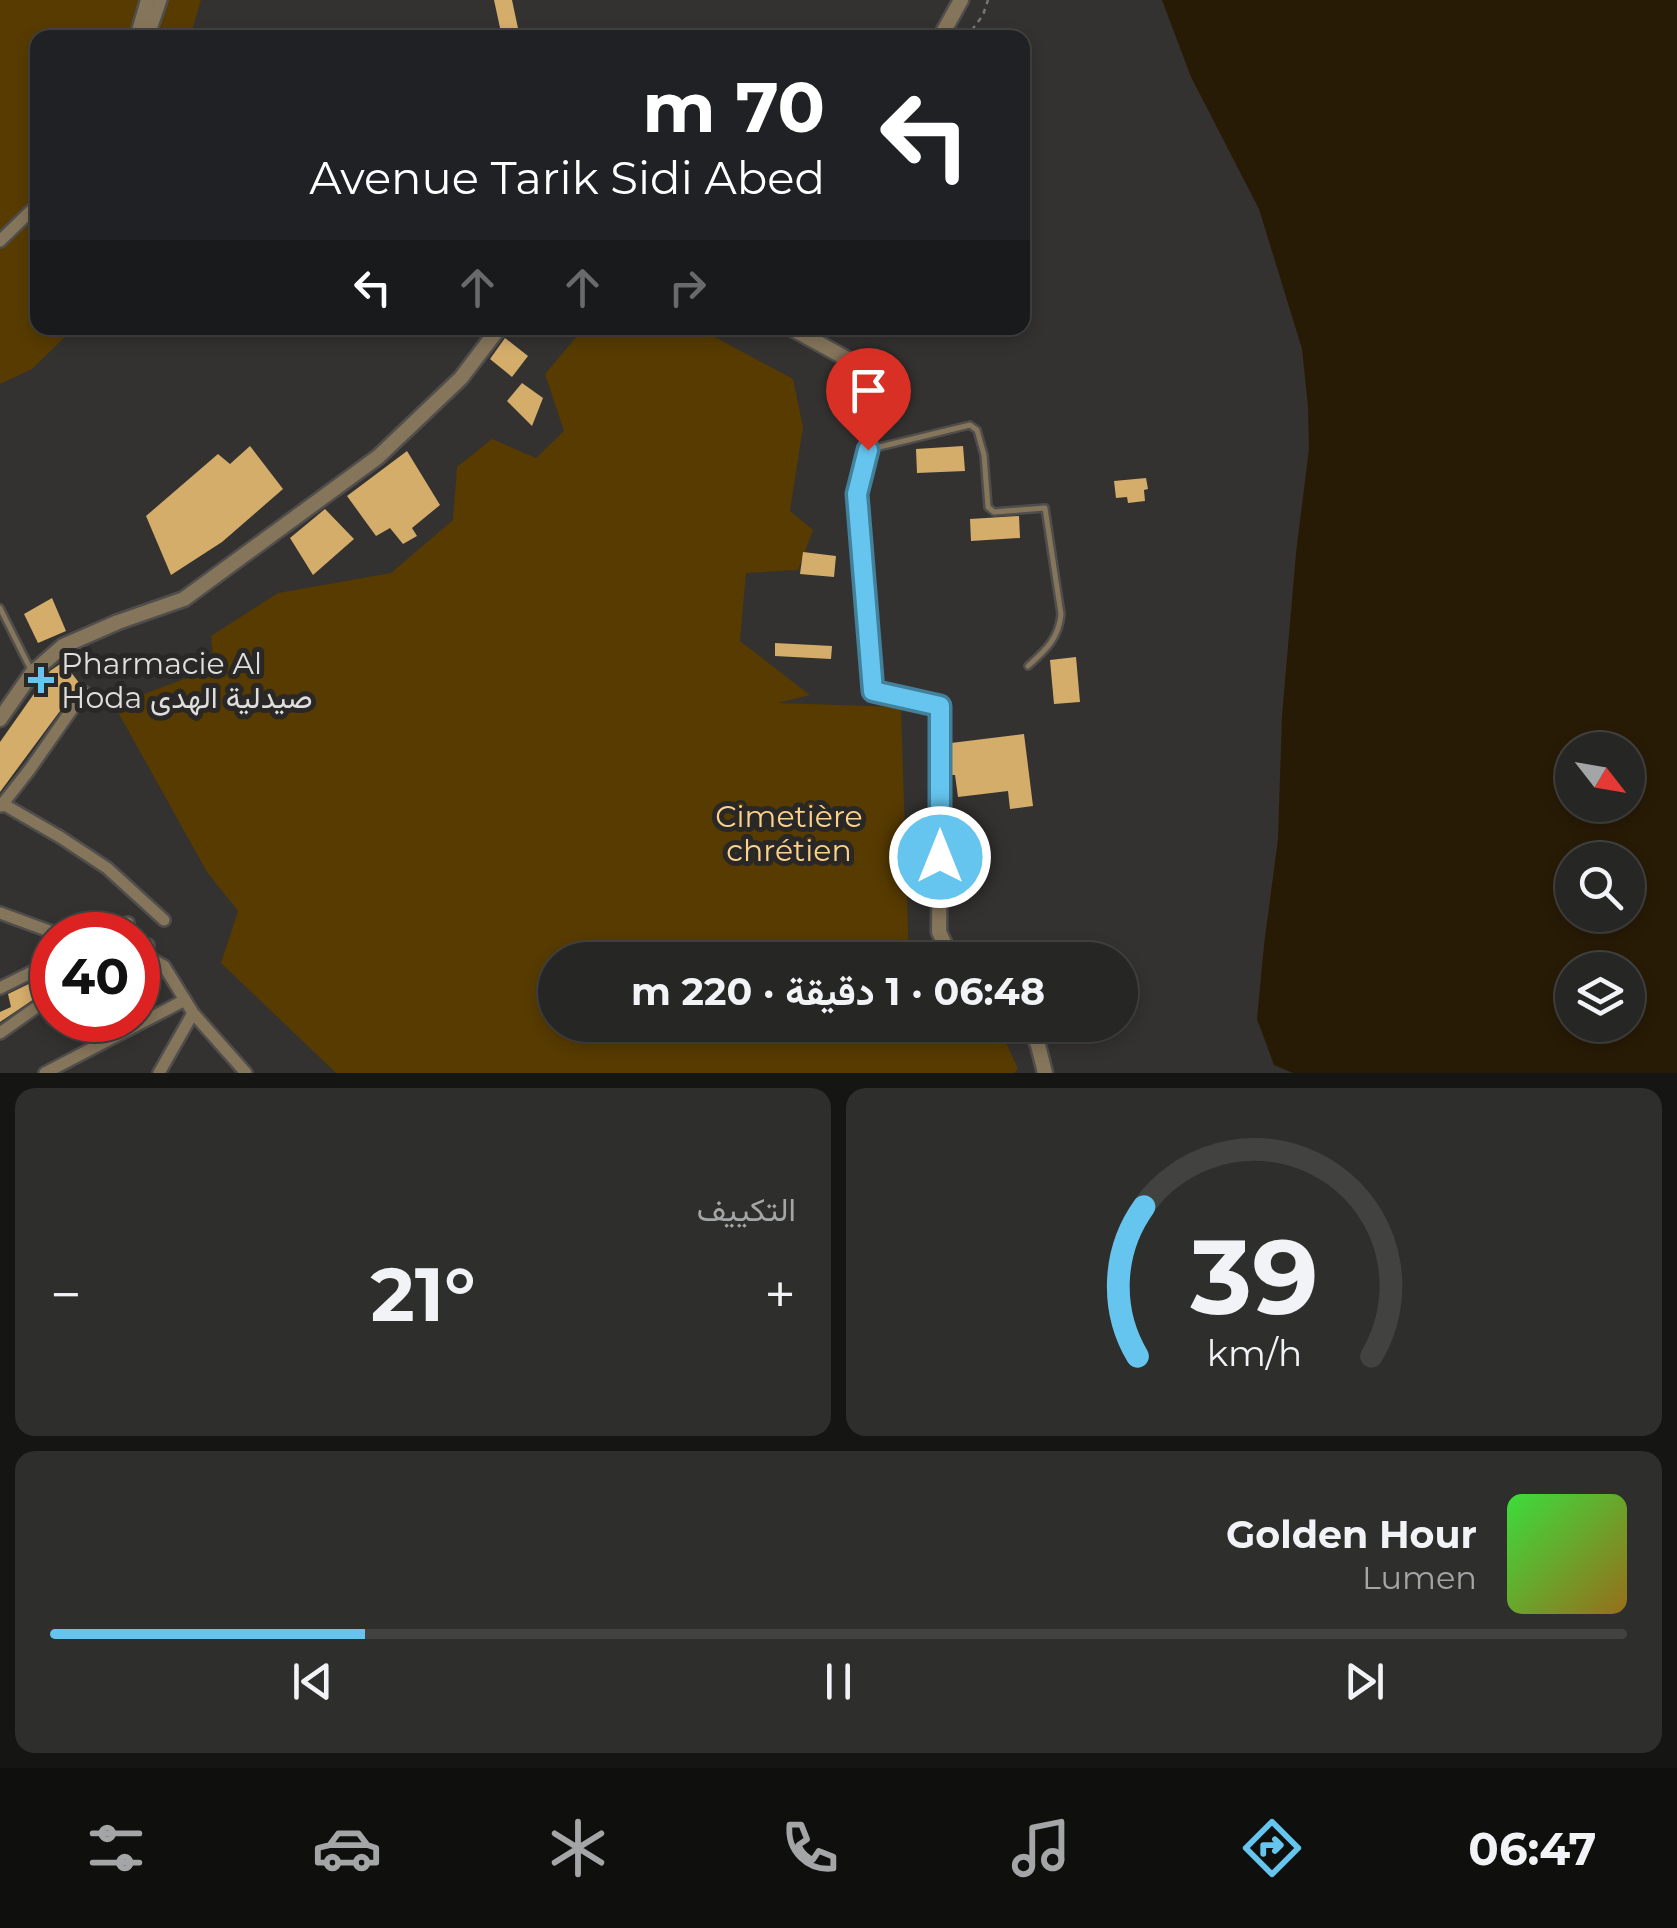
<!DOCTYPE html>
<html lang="ar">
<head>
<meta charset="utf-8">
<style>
  body { margin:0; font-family:Montserrat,Vazirmatn,sans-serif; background:#2e2e2c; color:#f1f3f6; direction:rtl; height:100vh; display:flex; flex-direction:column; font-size:38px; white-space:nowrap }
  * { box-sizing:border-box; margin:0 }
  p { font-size:32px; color:#a4a5a6 }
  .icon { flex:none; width:55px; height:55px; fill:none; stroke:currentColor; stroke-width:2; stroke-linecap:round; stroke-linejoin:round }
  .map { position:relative; height:1073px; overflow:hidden; direction:ltr }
  .panel { display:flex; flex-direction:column; gap:15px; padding:15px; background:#151514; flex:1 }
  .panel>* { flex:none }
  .banner { position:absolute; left:30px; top:30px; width:1000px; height:305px; border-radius:20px; box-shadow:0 5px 15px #0003,0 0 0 2px #424341; direction:rtl; background:#202124; color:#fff; overflow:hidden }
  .needle { width:65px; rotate:121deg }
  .fabs { position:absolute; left:1555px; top:732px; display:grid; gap:20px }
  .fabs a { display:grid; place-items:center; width:90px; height:90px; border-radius:50%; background:#262624; box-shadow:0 5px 15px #0003,0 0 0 2px #424341; font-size:50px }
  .speed { position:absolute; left:30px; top:912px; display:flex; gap:20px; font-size:50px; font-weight:700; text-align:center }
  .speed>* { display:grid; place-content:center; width:130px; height:130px; border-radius:50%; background:#262624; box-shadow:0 5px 15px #0003,0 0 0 2px #424341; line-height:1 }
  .speed .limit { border:15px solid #d22; background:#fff; color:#111 }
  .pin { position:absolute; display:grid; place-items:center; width:85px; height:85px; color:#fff; margin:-102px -42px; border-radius:50% 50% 50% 0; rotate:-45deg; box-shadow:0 0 10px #0007 }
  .pin .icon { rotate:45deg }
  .me { position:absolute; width:110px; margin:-55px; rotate:0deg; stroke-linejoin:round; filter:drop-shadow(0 0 8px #0008) }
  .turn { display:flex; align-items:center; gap:35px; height:210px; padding:0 40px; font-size:45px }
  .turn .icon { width:130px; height:130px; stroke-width:2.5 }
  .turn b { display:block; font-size:70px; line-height:85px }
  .lanes { display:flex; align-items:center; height:95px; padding:0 40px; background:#0003; justify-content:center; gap:50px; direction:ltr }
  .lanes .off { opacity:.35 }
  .big { font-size:75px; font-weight:700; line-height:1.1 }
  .panel .widget { flex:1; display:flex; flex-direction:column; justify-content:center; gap:15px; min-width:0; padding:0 35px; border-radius:20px; background:#2e2e2c }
  .panel .dial { align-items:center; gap:0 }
  .dial svg { height:260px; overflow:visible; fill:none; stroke:#424341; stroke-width:7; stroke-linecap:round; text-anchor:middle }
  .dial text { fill:#f1f3f6; stroke:none }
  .song { display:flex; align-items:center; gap:30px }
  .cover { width:120px; height:120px; border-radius:15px; background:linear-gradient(135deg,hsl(120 70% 55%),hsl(40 70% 35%)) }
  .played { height:10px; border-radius:5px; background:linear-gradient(90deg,#65c5ee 20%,#424341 20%) }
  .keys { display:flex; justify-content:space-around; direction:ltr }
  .heat { display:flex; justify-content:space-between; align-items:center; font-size:55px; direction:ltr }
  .panel .tiles { flex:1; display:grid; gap:15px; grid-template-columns:1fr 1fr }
  .widget:last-child { grid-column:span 2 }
  .trip { position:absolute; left:538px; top:942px; width:600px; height:100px; border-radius:50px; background:#262624; box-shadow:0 5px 15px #0003,0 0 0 2px #424341; font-weight:700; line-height:100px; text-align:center; direction:rtl }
  .dock { display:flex; height:160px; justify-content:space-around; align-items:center; background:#0f0f0e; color:#a4a5a6 }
  .dock .icon { width:70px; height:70px }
  .dock .active { color:#65c5ee }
  .dock b { font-size:45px; color:#f1f3f6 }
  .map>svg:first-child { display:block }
</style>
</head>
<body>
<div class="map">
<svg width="1677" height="1073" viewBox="0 0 1677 1073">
  <rect width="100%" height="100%" fill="#333230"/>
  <g fill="#573b00">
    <path d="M 0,0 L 201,0 L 190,37 L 38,38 L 38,328 L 74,328 L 32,369 L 0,384 Z"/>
    <path d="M 584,328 L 698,328 L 793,379 L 803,427 L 790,511 L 813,530 L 798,570 L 746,573 L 740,641 L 810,695 L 778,703 L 901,707 L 909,960 L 555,960 L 555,1025 L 998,1025 L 1018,1069 L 1014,1073 L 336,1073 L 221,963 L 238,911 L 207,872 L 114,705 L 214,668 L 211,636 L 278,593 L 391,573 L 453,520 L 457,467 L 492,439 L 536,458 L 564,431 L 545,374 Z"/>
  </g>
  <path fill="#271b06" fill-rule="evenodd" d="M 1162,0 L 1677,0 L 1677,1073 L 1293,1073 L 1274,1065 L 1257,1019 L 1264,945 L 1278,839 L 1282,716 L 1296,553 L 1309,449 L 1308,407 L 1302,349 L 1259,209 L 1191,77 ZM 1572,750 L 1628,750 L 1628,805 L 1572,805 ZM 1572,860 L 1628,860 L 1628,915 L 1572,915 ZM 1572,970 L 1628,970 L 1628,1025 L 1572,1025 Z"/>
  <g fill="#d5ad6b">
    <path d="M 494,0 L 512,0 L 519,33 L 502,37 Z"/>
    <path d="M 505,338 L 528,356 L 512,377 L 490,359 Z"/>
    <path d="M 522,383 L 543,398 L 532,426 L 507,401 Z"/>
    <path d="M 250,446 L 283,489 L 222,542 L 171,575 L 146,516 L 218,454 L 230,464 Z"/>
    <path d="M 963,446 L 965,471 L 917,473 L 916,449 Z"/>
    <path d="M 407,451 L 440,505 L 412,528 L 417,536 L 403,544 L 390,528 L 376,536 L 347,496 Z"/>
    <path d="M 1146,478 L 1148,489 L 1144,490 L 1145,501 L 1128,503 L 1127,497 L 1116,498 L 1114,481 Z"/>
    <path d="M 325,509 L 354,539 L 313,575 L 290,538 Z"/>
    <path d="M 1019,516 L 1020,538 L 971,541 L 970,519 Z"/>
    <path d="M 803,552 L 836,556 L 834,577 L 800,574 Z"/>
    <path d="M 52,598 L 66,631 L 38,643 L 24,614 Z"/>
    <path d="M 775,643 L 832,646 L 831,659 L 775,656 Z"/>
    <path d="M 1076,657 L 1080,702 L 1054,704 L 1050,660 Z"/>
    <path d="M 63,662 L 80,684 L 0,792 L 0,742 L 50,671 Z"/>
    <path d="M 1024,734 L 1033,806 L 1010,809 L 1008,791 L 958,797 L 955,775 L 951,775 L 951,743 Z"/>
    <path d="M 45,976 L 52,987 L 0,1022 L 0,1012 L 11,1007 L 8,994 Z"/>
  </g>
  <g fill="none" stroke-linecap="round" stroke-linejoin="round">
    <g stroke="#4f4e4c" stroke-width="10">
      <g id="service">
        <path d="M 871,449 L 970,425 L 977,430 L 984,455 L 988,507 L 994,512 L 1045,508 L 1061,614 C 1059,638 1046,650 1028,666"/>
        <path d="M 0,608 L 32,672"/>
      </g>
    </g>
    <g stroke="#4f4e4c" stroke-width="16">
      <g id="minor">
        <path d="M 148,38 L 161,0"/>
        <path d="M 0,241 L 38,204"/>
        <path d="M 3,804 L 60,837 L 107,868 L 164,920"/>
        <path d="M 1,806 L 30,769 L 84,692"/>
        <path d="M 0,913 L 60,935"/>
        <path d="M 104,935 L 128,923"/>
        <path d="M 138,951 L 148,945"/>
        <path d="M 138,967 L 155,961 L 164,966 L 193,1013 L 246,1073"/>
        <path d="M 0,988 L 52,962"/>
        <path d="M 52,1018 L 52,1017"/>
        <path d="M 0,1033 L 52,996"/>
        <path d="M 45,1073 L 185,1000"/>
        <path d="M 159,1073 L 193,1013"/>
      </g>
    </g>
    <g stroke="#4f4e4c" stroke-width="19">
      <g id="tertiary">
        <path d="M 137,38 L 148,0"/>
        <path d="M 940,38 L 961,0"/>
        <path d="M 791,328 L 860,366 L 874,391 L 868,450 L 857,494 L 873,691 L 941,706 L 939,932 L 949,953 L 958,960"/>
        <path d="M 0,719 L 32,673 L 63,646 L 118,622 L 184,599 L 378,457 L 461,378 L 499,328"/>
        <path d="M 1029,1025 L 1038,1045 L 1045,1073"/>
      </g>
    </g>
    <path stroke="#787775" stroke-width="2.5" stroke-dasharray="5 5" stroke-linecap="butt" d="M 966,38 L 983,15 L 988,0"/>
    <use href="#service" stroke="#85755b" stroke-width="5"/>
    <use href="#minor" stroke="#85755b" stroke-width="11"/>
    <use href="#tertiary" stroke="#85755b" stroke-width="14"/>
  </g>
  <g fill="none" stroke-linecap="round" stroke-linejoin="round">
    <g stroke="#42809b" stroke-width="25">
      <path id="route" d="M 868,450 L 857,494 L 873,691 L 940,706 L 940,857"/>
    </g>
    <use href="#route" stroke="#65c5ee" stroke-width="18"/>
  </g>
  <path fill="#65c5ee" stroke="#292826" stroke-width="4" d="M36 665h10v10h10v10h-10v10h-10v-10h-10v-10h10z"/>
  <g text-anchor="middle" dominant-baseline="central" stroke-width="10" stroke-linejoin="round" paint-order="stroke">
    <g font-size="30" fill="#dfdedd" stroke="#292826" text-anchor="start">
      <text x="61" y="663">Pharmacie Al<tspan x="61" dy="34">Hoda صيدلية الهدى</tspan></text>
    </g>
    <g font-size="30" fill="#fcd18b" stroke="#292826">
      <text x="789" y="816">Cimetière<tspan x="789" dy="34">chrétien</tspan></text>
    </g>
  </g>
</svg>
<div class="fabs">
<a><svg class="needle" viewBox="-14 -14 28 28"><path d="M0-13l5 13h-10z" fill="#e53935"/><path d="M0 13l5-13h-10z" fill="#a4a5a6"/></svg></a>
<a><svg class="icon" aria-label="search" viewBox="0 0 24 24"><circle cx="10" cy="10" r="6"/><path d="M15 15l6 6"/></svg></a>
<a><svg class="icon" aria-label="layers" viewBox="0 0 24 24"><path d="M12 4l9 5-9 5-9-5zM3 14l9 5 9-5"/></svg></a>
</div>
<div class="speed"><div class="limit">40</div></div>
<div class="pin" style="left:868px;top:450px;background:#d93025"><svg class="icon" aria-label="arrive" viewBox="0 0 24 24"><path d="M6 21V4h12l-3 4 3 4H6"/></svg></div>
<svg class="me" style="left:940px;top:857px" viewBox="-20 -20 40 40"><circle r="17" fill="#65c5ee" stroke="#fff" stroke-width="3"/><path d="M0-11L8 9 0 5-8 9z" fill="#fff"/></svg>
<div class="trip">06:48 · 1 دقيقة · 220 m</div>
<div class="banner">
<div class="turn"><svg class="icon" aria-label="left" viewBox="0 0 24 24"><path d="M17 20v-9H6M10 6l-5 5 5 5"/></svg><div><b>70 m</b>Avenue Tarik Sidi Abed</div></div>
<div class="lanes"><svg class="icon" aria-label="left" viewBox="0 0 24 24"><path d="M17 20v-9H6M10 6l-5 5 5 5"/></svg><svg class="icon off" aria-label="ahead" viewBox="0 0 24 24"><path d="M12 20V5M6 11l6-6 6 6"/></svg><svg class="icon off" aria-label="ahead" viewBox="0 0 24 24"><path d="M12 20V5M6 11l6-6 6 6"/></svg><svg class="icon off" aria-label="right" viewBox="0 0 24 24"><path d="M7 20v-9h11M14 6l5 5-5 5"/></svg></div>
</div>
</div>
<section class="panel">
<div class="tiles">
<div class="widget dial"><svg viewBox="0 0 100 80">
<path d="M14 69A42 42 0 1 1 86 69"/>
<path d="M14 69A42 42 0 0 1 16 23" stroke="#65c5ee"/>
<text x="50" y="56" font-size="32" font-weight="700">39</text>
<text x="50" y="72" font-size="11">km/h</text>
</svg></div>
<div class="widget"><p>التكييف</p>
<div class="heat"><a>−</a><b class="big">21°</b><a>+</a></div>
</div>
<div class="widget">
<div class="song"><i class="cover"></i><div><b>Golden Hour</b><p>Lumen</p></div></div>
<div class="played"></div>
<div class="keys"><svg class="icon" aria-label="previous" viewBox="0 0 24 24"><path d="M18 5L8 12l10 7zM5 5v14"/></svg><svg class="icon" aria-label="pause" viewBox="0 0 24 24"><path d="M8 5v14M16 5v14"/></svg><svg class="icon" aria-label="next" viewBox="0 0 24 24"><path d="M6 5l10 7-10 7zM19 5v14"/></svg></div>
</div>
</div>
</section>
<nav class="dock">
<b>06:47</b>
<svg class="icon active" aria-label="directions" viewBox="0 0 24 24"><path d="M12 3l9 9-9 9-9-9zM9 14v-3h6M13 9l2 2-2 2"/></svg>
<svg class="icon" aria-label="music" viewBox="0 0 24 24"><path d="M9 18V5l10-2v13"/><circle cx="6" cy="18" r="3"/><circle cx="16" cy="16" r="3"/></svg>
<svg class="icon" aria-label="phone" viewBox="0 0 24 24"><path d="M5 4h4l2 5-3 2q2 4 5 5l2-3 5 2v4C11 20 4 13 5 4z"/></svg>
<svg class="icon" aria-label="climate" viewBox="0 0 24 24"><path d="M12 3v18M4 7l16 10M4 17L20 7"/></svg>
<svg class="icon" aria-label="car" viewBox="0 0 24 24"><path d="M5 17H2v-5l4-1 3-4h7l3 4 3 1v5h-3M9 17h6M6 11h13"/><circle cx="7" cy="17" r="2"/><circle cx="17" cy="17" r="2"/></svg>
<svg class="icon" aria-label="filters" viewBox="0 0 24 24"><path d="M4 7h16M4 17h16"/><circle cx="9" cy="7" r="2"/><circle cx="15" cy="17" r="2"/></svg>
</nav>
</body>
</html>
